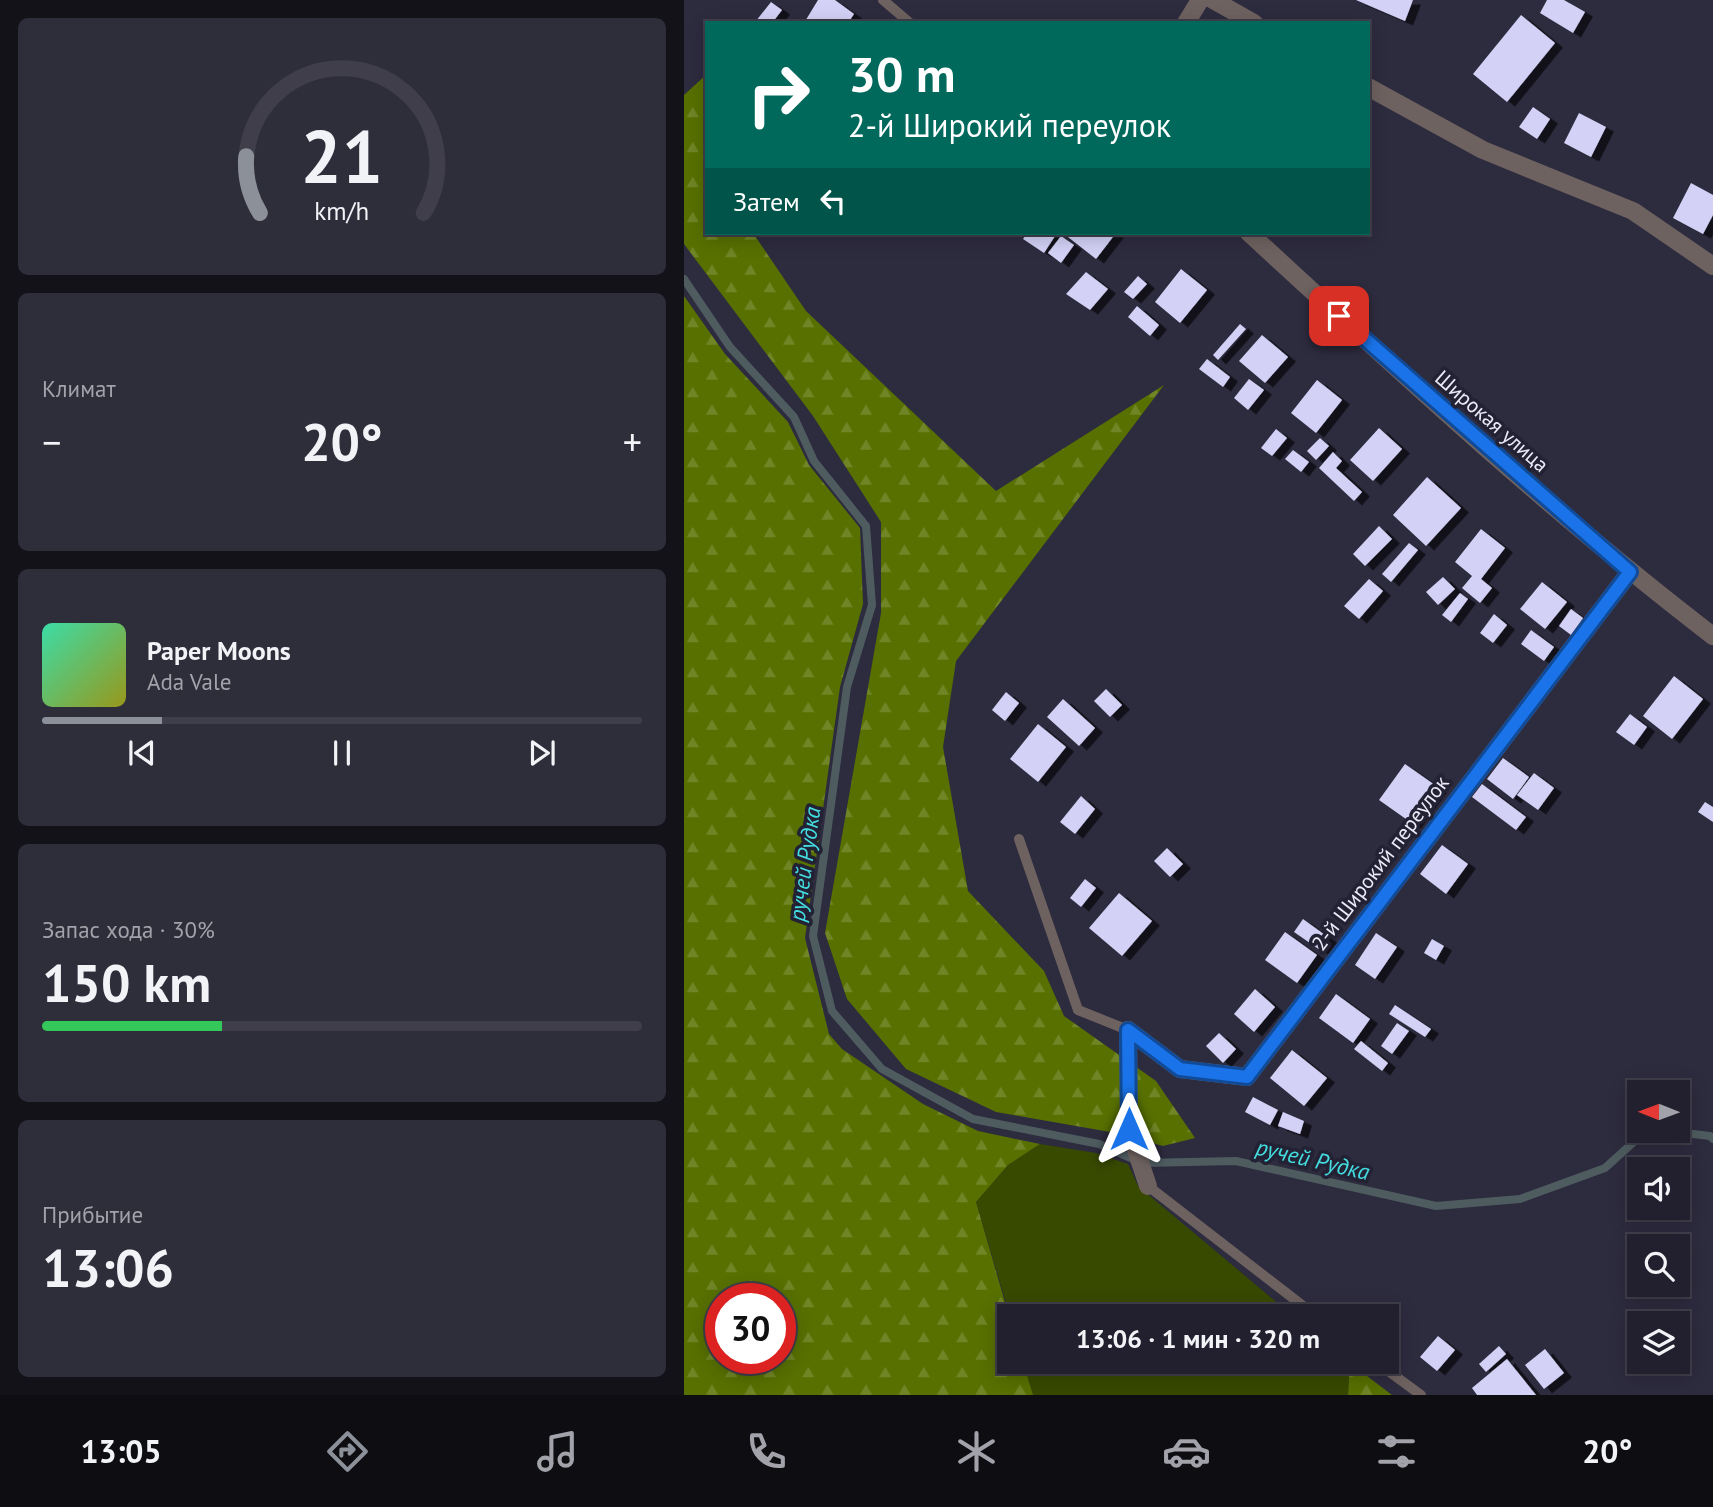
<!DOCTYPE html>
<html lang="ru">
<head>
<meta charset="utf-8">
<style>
  body { margin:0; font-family:"PT Sans",sans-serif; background:#2e2d3a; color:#f1f3f6; height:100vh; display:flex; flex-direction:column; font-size:26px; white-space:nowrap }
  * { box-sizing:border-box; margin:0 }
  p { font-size:23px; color:#a2a3aa }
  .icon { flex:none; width:38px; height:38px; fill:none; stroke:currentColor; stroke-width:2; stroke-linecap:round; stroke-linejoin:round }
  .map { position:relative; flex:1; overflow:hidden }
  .sheet { display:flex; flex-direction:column; gap:18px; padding:18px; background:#131219; width:684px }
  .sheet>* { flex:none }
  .guide { position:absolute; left:21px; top:21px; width:665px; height:214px; border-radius:0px; box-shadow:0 4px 18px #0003,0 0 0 2px #3f3e4a; background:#00695c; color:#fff; overflow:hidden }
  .needle { width:46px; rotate:271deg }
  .tools { position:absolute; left:943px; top:1080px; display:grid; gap:14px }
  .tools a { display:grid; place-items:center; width:63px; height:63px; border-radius:0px; background:#22202e; box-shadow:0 4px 18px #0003,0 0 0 2px #3f3e4a; font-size:35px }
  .speed { position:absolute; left:21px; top:1283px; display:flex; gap:14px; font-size:35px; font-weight:700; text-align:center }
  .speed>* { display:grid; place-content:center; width:91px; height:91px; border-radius:50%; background:#22202e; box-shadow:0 4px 18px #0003,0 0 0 2px #3f3e4a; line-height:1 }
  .speed .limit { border:10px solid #d22; background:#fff; color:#111 }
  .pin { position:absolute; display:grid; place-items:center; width:60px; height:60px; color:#fff; margin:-30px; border-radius:14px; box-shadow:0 4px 10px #0006 }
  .me { position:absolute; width:77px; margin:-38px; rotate:0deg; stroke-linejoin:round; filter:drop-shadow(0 0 5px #0008) }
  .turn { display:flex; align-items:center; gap:24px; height:147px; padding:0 28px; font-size:32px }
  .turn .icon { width:91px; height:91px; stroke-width:2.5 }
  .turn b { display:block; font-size:49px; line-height:60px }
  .then { display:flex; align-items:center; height:66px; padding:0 28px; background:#0003; gap:14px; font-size:26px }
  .big { font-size:52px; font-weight:700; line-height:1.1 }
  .sheet .widget { flex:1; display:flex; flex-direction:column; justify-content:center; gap:10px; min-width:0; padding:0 24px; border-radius:10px; background:#2e2d3a }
  .sheet .dial { align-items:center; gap:0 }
  .dial svg { height:182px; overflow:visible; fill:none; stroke:#3f3e4a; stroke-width:7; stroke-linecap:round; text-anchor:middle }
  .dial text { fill:#f1f3f6; stroke:none }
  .song { display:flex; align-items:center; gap:21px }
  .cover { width:84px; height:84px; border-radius:10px; background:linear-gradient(135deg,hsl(160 70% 55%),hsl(60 70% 35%)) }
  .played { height:7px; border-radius:4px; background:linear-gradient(90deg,#8c9099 20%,#3f3e4a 20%) }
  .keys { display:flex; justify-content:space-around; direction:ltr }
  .heat { display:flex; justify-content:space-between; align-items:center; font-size:38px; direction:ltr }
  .charge { height:10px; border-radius:5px; background:linear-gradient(90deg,#34c759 30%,#3f3e4a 0) }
  .trip { position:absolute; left:313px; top:1304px; width:402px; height:70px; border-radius:0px; background:#22202e; box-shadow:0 4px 18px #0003,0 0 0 2px #3f3e4a; font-weight:700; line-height:70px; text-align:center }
  .menu { display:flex; height:112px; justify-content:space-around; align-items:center; background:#0e0d12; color:#a2a3aa }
  .menu .icon { width:49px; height:49px }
  .menu .active { color:#8c9099 }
  .menu b { font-size:32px; color:#f1f3f6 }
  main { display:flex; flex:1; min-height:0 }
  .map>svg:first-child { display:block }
</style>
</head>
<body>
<main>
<section class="sheet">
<div class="widget dial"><svg viewBox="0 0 100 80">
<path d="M14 69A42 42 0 1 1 86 69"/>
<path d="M14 69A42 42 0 0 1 8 44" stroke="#8c9099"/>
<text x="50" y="56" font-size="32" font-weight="700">21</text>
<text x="50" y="72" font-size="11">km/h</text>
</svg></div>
<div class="widget"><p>Климат</p>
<div class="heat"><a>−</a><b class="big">20°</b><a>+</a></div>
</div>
<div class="widget">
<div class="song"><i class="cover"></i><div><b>Paper Moons</b><p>Ada Vale</p></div></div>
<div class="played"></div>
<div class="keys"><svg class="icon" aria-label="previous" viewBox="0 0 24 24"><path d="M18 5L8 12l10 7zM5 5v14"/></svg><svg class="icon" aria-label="pause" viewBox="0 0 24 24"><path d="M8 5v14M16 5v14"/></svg><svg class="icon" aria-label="next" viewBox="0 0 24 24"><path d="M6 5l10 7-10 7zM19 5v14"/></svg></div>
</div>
<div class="widget"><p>Запас хода · 30%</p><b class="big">150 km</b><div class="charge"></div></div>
<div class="widget"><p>Прибытие</p><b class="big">13:06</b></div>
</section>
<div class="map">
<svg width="1029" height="1395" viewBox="0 0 1029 1395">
  <defs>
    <pattern id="forest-firs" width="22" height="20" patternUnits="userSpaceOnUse" patternTransform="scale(1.75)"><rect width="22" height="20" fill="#577000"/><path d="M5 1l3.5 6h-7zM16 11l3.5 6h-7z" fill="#6f8526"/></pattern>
    <filter id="shadow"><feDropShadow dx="8" dy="4.5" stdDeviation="0" flood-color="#0009"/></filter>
  </defs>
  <rect width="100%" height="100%" fill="#2d2b3e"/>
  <g fill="#384900">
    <path d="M 356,1144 L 412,1153 L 444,1164 L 454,1186 L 609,1316 L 326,1316 L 292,1202 L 324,1165 Z"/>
    <path d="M 339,1362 L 664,1362 L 666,1363 L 664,1395 L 349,1395 Z"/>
  </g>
  <g fill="url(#forest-firs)" fill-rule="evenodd">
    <path d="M 23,74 L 23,233 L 69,233 L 122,311 L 312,491 L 480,385 L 272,661 L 259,747 L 284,891 L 360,971 L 380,1016 L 472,1081 L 511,1138 L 479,1146 L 432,1133 L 312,1112 L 222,1069 L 163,999 L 141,933 L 197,613 L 197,522 L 129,416 L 0,244 L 0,95 Z"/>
    <path d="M 0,296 L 41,354 L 104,422 L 125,465 L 176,528 L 179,604 L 156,687 L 121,938 L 145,1034 L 158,1049 L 239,1104 L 294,1131 L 356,1144 L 324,1165 L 292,1202 L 325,1316 L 326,1362 L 339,1362 L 349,1395 L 0,1395 ZM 37,1298 L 96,1298 L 96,1358 L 37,1358 Z"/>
    <path d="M 666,1363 L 708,1395 L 664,1395 Z"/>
  </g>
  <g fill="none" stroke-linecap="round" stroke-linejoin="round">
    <g stroke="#4e5c60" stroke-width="8">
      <path d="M 0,279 L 46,347 L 110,417 L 130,461 L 182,526 L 188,605 L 163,687 L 129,936 L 148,1011 L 198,1069 L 289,1119 L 415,1144 L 458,1163 L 552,1161 L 752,1206 L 836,1199 L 921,1168 L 963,1130"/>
      <path d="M 976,1130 L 1026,1136 L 1029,1139"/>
    </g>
  </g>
  <g fill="#d3d1f5" filter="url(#shadow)">
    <path d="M 134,0 L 151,0 L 170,14 L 164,23 L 120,23 Z"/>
    <path d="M 672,0 L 729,0 L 721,21 Z"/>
    <path d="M 863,0 L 880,0 L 901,12 L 889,33 L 856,13 Z"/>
    <path d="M 87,2 L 98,10 L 88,23 L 74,23 L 72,21 Z"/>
    <path d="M 837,15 L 871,43 L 823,102 L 789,74 Z"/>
    <path d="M 849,107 L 866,119 L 853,139 L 835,127 Z"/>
    <path d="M 895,113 L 922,127 L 907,157 L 880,143 Z"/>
    <path d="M 1007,183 L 1029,195 L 1029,215 L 1019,234 L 989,218 Z"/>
    <path d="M 343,233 L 373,233 L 360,253 L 339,239 Z"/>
    <path d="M 387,233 L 432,233 L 412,259 L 384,237 Z"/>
    <path d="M 377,236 L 390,245 L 377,263 L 364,253 Z"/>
    <path d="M 497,269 L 523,290 L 496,323 L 471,302 Z"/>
    <path d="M 402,272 L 424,289 L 406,310 L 382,294 Z"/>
    <path d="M 454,276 L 463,284 L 449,299 L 440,292 Z"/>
    <path d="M 453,306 L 475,325 L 466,336 L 444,317 Z"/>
    <path d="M 556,324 L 562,329 L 534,360 L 529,355 Z"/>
    <path d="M 578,335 L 604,357 L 581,383 L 555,361 Z"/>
    <path d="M 523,359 L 546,377 L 539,387 L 515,369 Z"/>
    <path d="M 565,379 L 580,390 L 564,410 L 550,398 Z"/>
    <path d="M 633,380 L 658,400 L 632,433 L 607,413 Z"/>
    <path d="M 695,428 L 718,449 L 689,481 L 666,460 Z"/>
    <path d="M 592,429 L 603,438 L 588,456 L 577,448 Z"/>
    <path d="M 636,438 L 645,446 L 632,460 L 623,451 Z"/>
    <path d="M 609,450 L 625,462 L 617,472 L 601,459 Z"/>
    <path d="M 649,452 L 658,461 L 652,468 L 678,492 L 670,501 L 635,468 Z"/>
    <path d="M 743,477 L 777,508 L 742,546 L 709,515 Z"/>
    <path d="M 695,526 L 708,539 L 681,566 L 669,554 Z"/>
    <path d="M 797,529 L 821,548 L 797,579 L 808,588 L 796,603 L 778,588 L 788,576 L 771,562 Z"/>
    <path d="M 725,543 L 734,550 L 707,582 L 698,574 Z"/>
    <path d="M 759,577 L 771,589 L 754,605 L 742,592 Z"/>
    <path d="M 685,579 L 699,591 L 675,619 L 660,606 Z"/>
    <path d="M 858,582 L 883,602 L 861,629 L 836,609 Z"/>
    <path d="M 776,593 L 784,599 L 767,622 L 758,615 Z"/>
    <path d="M 887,609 L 899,618 L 887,635 L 875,626 Z"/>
    <path d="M 810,614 L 823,625 L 809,643 L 796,633 Z"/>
    <path d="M 847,630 L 870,647 L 860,661 L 837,644 Z"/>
    <path d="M 990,676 L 1019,699 L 988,739 L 959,716 Z"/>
    <path d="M 422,689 L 438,705 L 426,717 L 410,701 Z"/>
    <path d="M 322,692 L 335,703 L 321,721 L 308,710 Z"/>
    <path d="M 379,699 L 411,728 L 395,746 L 363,717 Z"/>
    <path d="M 946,714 L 963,727 L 950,745 L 932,732 Z"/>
    <path d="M 354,724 L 382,747 L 354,782 L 326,759 Z"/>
    <path d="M 819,758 L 845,777 L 829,799 L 803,779 Z"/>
    <path d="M 721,764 L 755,788 L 729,824 L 695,800 Z"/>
    <path d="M 850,773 L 870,788 L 854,810 L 833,795 Z"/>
    <path d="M 798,784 L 842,817 L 832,830 L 788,797 Z"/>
    <path d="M 397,796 L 411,809 L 391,834 L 376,822 Z"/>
    <path d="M 1021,802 L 1029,807 L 1029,822 L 1014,812 Z"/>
    <path d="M 758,845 L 784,864 L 762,894 L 736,874 Z"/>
    <path d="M 483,848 L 499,864 L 486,877 L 470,861 Z"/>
    <path d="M 401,879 L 412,888 L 397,907 L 386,898 Z"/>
    <path d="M 435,893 L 468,921 L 438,956 L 405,928 Z"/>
    <path d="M 619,919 L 645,938 L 636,950 L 610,932 Z"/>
    <path d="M 601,932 L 633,955 L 613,983 L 581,960 Z"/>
    <path d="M 692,933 L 713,947 L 691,979 L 671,965 Z"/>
    <path d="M 748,939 L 760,946 L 752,960 L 740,953 Z"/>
    <path d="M 571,989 L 591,1007 L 570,1032 L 550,1014 Z"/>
    <path d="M 652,994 L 686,1019 L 669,1043 L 635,1018 Z"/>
    <path d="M 711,1005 L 747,1029 L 741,1037 L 705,1014 Z"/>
    <path d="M 713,1023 L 725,1031 L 708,1054 L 697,1046 Z"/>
    <path d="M 535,1033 L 552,1049 L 539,1063 L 522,1046 Z"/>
    <path d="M 677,1041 L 704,1063 L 698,1071 L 670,1049 Z"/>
    <path d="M 608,1050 L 643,1078 L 620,1106 L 586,1078 Z"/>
    <path d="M 569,1097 L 594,1110 L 586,1125 L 561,1112 Z"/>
    <path d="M 599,1112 L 620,1121 L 616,1134 L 594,1126 Z"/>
    <path d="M 754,1336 L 771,1350 L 753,1371 L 736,1357 Z"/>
    <path d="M 815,1346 L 822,1354 L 802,1372 L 795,1364 Z"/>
    <path d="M 861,1349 L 880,1373 L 860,1389 L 841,1365 Z"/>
    <path d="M 823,1359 L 852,1395 L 793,1395 L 788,1388 Z"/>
  </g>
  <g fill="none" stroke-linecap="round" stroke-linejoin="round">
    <g stroke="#6e6260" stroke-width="10">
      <path d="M 199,0 L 226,23"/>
      <path d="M 335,839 L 394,1010 L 444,1030"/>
      <path d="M 464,1186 L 632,1316"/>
      <path d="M 692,1362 L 737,1395"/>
    </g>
    <g stroke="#6e6260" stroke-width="18">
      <path d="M 529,0 L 570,23"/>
      <path d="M 502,23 L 516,0"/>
      <path d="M 684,87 L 799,150 L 949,211 L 1029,266"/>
      <path d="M 565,233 C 715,371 866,511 1029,636"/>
      <path d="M 444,1030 L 496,1069 L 563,1077 L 946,572"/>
      <path d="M 444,1030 L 445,1129 L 464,1186"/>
    </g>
  </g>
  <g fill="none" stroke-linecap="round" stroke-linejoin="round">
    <g stroke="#114b97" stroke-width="18">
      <path id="route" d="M 445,1129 L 444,1030 L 496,1069 L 563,1077 L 946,572 L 655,316"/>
    </g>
    <use href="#route" stroke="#1a73e8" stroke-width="12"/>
  </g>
  <g text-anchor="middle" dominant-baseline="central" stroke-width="7" stroke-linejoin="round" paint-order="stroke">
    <g font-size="21" fill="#ebeaf7" stroke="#232134">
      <text transform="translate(808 421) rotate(41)">Широкая улица</text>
      <text transform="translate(696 863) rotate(-53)">2-й Широкий переулок</text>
    </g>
    <g font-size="23" font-style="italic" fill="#44dddf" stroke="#232134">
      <text transform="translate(120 864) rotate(-82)">ручей Рудка</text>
      <text transform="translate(629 1159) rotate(13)">ручей Рудка</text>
    </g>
  </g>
</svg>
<div class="tools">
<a><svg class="needle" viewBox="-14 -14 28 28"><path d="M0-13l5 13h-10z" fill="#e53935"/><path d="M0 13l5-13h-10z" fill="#a2a3aa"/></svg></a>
<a><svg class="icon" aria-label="sound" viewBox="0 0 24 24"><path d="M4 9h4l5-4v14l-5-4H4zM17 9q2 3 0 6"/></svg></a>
<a><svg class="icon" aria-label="search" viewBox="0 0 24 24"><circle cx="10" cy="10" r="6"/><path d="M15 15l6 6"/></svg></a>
<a><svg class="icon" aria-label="layers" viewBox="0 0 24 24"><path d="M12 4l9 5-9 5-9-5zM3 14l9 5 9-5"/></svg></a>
</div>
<div class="speed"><div class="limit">30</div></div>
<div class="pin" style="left:655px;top:316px;background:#d93025"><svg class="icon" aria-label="arrive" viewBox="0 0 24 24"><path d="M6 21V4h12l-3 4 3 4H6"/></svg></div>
<svg class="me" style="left:445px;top:1129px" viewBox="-20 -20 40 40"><path d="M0-17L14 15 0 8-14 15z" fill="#1a73e8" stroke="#fff" stroke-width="4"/></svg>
<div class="trip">13:06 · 1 мин · 320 m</div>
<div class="guide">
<div class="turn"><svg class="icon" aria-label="right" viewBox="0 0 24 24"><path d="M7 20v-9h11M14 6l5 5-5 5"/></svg><div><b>30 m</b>2-й Широкий переулок</div></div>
<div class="then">Затем<svg class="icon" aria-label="left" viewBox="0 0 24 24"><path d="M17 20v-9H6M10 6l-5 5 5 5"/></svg></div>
</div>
</div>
</main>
<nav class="menu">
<b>13:05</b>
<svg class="icon active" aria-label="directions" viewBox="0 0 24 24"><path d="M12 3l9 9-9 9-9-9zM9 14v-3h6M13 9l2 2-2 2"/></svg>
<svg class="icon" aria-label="music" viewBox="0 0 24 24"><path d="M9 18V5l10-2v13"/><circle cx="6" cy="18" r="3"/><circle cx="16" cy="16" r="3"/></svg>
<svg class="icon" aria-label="phone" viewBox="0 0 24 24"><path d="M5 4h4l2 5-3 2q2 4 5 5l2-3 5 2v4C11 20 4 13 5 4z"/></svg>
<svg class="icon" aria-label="climate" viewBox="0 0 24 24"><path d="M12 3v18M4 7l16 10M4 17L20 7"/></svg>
<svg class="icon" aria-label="car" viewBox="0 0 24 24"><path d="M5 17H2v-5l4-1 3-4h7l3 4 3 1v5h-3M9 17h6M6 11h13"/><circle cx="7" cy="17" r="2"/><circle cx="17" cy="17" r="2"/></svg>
<svg class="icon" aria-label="filters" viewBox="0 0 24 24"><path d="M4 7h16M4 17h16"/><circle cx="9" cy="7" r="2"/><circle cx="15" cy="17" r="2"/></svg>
<b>20°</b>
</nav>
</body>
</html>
